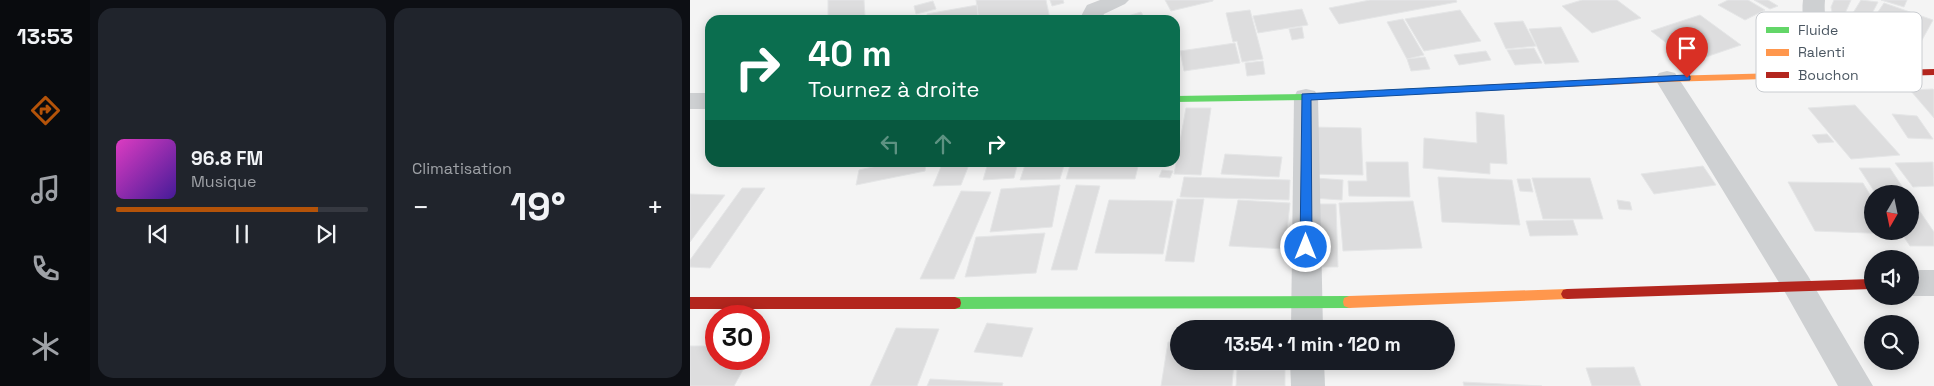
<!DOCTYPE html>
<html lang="fr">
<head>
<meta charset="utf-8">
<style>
  body { margin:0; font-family:"Space Grotesk",sans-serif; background:#20242c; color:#f1f3f6; height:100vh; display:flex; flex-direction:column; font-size:19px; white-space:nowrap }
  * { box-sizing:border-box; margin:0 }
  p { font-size:16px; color:#9ea1a6 }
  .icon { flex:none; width:28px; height:28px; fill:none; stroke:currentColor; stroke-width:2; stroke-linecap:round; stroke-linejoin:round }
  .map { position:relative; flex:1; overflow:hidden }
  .side { display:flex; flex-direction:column; gap:8px; padding:8px; background:#0d0f14; width:600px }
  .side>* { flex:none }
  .top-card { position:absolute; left:15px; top:15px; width:475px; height:152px; border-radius:15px; box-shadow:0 2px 12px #0003; background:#0b6e4f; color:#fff; overflow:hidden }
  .needle { width:32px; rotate:189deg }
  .tools { position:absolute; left:1174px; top:185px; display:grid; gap:10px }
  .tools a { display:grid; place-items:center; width:55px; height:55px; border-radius:50%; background:#171b24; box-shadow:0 2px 12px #0003; font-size:25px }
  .speed { position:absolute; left:15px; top:305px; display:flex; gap:10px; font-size:25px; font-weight:700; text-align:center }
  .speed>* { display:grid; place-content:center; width:65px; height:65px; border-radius:50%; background:#171b24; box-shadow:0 2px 12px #0003; line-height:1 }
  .speed .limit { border:8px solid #d22; background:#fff; color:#111 }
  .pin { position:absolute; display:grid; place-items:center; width:42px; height:42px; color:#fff; margin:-51px -21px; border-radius:50% 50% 50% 0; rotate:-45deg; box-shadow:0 0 5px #0007 }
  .pin .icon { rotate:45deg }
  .me { position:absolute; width:55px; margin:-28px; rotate:0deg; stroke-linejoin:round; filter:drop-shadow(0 0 4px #0008) }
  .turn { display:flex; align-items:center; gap:18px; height:105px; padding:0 20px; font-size:22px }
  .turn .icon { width:65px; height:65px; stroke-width:2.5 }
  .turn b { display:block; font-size:35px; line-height:42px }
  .lanes { display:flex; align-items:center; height:48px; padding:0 20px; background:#0003; justify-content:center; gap:25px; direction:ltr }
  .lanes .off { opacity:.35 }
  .big { font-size:38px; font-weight:700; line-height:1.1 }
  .side .card { flex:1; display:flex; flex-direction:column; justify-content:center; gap:8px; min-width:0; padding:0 18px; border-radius:15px; background:#20242c }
  .song { display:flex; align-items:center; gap:15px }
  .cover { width:60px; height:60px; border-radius:8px; background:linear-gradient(135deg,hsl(310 70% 55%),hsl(260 70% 35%)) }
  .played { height:5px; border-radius:2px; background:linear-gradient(90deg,#b45309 80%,#363941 80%) }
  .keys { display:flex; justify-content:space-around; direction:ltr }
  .heat { display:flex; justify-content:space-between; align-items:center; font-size:28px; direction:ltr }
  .side .tiles { flex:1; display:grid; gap:8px; grid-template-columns:repeat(2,1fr) }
  .trip { position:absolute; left:480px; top:320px; width:285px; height:50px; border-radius:25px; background:#171b24; box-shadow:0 2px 12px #0003; font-weight:700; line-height:50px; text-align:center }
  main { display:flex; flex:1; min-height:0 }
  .dock { display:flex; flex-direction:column; width:90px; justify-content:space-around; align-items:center; background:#090b0e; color:#9ea1a6 }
  .dock .icon { width:35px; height:35px }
  .dock .current { color:#b45309 }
  .dock b { font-size:22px; color:#f1f3f6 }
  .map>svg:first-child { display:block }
</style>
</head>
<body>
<main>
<nav class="dock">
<b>13:53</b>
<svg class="icon current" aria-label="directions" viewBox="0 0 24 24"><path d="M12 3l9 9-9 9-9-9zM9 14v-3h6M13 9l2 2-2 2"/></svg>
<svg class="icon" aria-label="music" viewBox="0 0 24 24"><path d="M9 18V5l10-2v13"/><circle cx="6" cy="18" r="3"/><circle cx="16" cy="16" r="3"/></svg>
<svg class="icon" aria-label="phone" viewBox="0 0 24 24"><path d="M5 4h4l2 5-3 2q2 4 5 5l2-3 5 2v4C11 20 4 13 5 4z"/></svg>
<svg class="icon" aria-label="climate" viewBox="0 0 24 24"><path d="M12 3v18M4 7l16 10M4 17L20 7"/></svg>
</nav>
<section class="side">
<div class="tiles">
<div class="card">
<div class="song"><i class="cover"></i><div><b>96.8 FM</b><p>Musique</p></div></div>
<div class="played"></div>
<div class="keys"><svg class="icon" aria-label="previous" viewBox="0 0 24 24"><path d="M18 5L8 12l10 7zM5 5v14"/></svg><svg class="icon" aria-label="pause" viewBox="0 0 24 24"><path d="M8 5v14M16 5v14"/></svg><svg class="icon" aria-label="next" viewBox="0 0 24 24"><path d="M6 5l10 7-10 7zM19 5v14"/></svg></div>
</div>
<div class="card"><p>Climatisation</p>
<div class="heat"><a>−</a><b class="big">19°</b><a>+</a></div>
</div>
</div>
</section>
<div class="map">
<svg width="1244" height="386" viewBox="0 0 1244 386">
  <rect width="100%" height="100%" fill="#f4f4f4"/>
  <g fill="#ddddde" stroke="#e5e6e7">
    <path d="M 138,0 L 174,0 L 175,16 L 158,20 L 138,20 Z"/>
    <path d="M 286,0 L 356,0 L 360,19 L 289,20 Z"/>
    <path d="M 360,0 L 373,0 L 374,3 L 362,6 Z"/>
    <path d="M 475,0 L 523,0 L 523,1 L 481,11 Z"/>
    <path d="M 680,0 L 766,0 L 767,2 L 649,24 L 639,8 Z"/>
    <path d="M 892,0 L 927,0 L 951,18 L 902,33 L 872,6 Z"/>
    <path d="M 1038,0 L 1058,0 L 1075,10 L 1055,20 L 1028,5 Z"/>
    <path d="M 1064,0 L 1078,0 L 1088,6 L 1080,9 Z"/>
    <path d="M 1144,0 L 1161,0 L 1154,16 L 1142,12 L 1141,7 Z"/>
    <path d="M 1171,0 L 1188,2 L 1175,27 L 1158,21 Z"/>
    <path d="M 1191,0 L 1217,0 L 1214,7 Z"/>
    <path d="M 243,1 L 246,9 L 226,14 L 224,6 Z"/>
    <path d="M 1194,3 L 1243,20 L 1226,51 L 1175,31 Z"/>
    <path d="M 287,5 L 288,20 L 237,20 L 237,14 Z"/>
    <path d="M 612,9 L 618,25 L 568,33 L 563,16 Z"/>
    <path d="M 560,10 L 573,59 L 552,62 L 547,41 L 543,42 L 536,13 Z"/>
    <path d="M 770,10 L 791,41 L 734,51 L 715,19 Z"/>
    <path d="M 451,12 L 456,20 L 428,19 Z"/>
    <path d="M 1010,15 L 1051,45 L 1001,62 L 961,31 Z"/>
    <path d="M 713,19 L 734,55 L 717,59 L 697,22 Z"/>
    <path d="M 833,21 L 846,46 L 816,49 L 804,23 Z"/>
    <path d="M 612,27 L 614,38 L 602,40 L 599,29 Z"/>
    <path d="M 871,27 L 889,62 L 855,64 L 839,29 Z"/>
    <path d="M 545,43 L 550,63 L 494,71 L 490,51 Z"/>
    <path d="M 844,48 L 852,63 L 825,65 L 817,50 Z"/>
    <path d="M 796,51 L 801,60 L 769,65 L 764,55 Z"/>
    <path d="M 735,57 L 740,69 L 721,71 L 717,59 Z"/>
    <path d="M 573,61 L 575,74 L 557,76 L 555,63 Z"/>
    <path d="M 1243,89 L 1244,90 L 1244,118 L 1220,90 Z"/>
    <path d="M 1165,105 L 1210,155 L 1161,159 L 1118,108 Z"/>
    <path d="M 496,108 L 521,108 L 511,175 L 484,174 Z"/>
    <path d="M 786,112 L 814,115 L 817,164 L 800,163 L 800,174 L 733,168 L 734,138 L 787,143 Z"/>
    <path d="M 1202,114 L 1227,116 L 1243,139 L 1218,138 Z"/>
    <path d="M 620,127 L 671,128 L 673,175 L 619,174 Z"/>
    <path d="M 1137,134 L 1144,142 L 1128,143 L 1122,135 Z"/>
    <path d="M 535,154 L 592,157 L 589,177 L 531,174 Z"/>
    <path d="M 206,162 L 236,162 L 235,171 L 166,185 L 169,170 Z"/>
    <path d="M 253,162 L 280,162 L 271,185 L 243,186 Z"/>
    <path d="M 328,162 L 324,178 L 293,180 L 298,163 Z"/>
    <path d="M 336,162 L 375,162 L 370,179 L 330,180 Z"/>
    <path d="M 381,162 L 449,162 L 445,179 L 376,179 Z"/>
    <path d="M 676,162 L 718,162 L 720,197 L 659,196 L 658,181 L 677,181 Z"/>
    <path d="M 1243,162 L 1244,186 L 1223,187 L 1205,163 Z"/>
    <path d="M 1013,166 L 1026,185 L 964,194 L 951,174 Z"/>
    <path d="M 1169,168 L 1200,168 L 1217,194 L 1186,194 Z"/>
    <path d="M 472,170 L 483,171 L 480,178 L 469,177 Z"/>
    <path d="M 494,177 L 600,180 L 599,200 L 490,197 Z"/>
    <path d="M 748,177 L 822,180 L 830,225 L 752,222 Z"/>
    <path d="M 625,178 L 653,180 L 652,200 L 622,198 Z"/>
    <path d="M 842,178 L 900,178 L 913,219 L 853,219 Z"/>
    <path d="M 827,179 L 840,179 L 843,192 L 830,191 Z"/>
    <path d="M 1098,182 L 1173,183 L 1182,198 L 1182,231 L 1203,231 L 1205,234 L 1125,231 Z"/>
    <path d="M 370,185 L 362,227 L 300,232 L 311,189 Z"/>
    <path d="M 386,185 L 410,186 L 387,270 L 361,270 Z"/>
    <path d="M 52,188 L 75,188 L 20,268 L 0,267 L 0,260 Z"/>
    <path d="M 271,191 L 301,192 L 264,279 L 230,279 Z"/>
    <path d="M 0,194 L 35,195 L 0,242 Z"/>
    <path d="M 1220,197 L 1244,232 L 1244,246 L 1220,246 L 1210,231 L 1220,231 Z"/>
    <path d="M 487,199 L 514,199 L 504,262 L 475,261 Z"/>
    <path d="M 419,200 L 483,201 L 473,254 L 405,253 Z"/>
    <path d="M 548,200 L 600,203 L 595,249 L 539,246 Z"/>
    <path d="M 927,200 L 940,202 L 942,210 L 929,209 Z"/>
    <path d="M 723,201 L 732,248 L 653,251 L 649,203 Z"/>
    <path d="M 619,204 L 646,204 L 648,267 L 620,267 Z"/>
    <path d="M 883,220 L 888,235 L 840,236 L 836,221 Z"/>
    <path d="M 355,233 L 346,273 L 275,277 L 286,237 Z"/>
    <path d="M 297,323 L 343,328 L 332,357 L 284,352 Z"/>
    <path d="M 206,328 L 249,329 L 227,386 L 180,386 Z"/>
    <path d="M 478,342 L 489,342 L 489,361 L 544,361 L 542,386 L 471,386 Z"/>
    <path d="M 0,346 L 26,346 L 26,359 L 59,359 L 44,386 L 0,386 Z"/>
    <path d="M 944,367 L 951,386 L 902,386 L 896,368 Z"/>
    <path d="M 547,370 L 595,370 L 595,386 L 546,386 Z"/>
    <path d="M 240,379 L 313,383 L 312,386 L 237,386 Z"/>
    <path d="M 773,382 L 852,386 L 774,386 Z"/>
  </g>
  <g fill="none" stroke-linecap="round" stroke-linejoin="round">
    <g fill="#ced0d2" fill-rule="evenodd">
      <path d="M 410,0 L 439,0 L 435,4 L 414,14 L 411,20 L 389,20 L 397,5 Z"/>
      <path d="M 1113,0 L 1135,0 C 1132,28 1149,51 1163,74 L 1159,79 L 1151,82 L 1143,79 C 1128,56 1109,29 1113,0 Z"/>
      <path d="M 977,71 L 985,73 L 1118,276 L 1183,386 L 1148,386 L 1096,294 L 965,79 L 969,73 Z"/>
      <path d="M 616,89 L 625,91 L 628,97 L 633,329 L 601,329 L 604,97 L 607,91 Z"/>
      <rect x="0" y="93" width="20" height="16"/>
      <rect x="1220" y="270" width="24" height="26"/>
      <path d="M 600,361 L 634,361 L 635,386 L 601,386 Z"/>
    </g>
    <g fill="#63d668" fill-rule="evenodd">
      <path d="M 790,85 L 795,88 L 793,90 L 616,100 L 485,102 L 485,96 L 616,94 Z"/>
      <path d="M 659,296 L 664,298 L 665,302 L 664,306 L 659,308 L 265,309 L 260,307 L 259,303 L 260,299 L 265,297 Z"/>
    </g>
    <g fill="#ff974d" fill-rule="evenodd">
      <path d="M 1134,72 L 1139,75 L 1137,77 L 977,82 L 790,91 L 785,88 L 790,85 L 977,76 Z"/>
      <path d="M 877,289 L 881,290 L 883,294 L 881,298 L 877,299 L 659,308 L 654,306 L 653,302 L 654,298 L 659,296 Z"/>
    </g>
    <g fill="#b3261e" fill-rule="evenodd">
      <path d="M 1244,69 L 1244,75 L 1134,78 L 1129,75 L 1134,72 Z"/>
      <path d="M 1182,279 L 1182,289 L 877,299 L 873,298 L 871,294 L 873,290 L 877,289 Z"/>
      <path d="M 0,297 L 265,297 L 270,299 L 271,303 L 270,307 L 265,309 L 0,309 Z"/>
    </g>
  </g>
  <path fill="#1a73e8" stroke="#114b97" d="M 997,75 L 1000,76 L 1000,80 L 621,100 L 622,247 L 620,250 L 612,250 L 610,247 L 612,94 Z"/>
  <rect x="1066" y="12" width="166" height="80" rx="8" fill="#fff" stroke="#c9ccd0" stroke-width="1"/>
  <rect x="1076" y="27" width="23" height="6" fill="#63d668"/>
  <rect x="1076" y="49" width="23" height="7" fill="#ff974d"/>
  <rect x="1076" y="72" width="23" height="6" fill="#b3261e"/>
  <g font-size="14" fill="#4a5661">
    <text x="1108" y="35">Fluide</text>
    <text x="1108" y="57">Ralenti</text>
    <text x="1108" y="80">Bouchon</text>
  </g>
</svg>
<div class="tools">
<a><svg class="needle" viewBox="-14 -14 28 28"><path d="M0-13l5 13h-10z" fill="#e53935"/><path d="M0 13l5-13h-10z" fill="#9ea1a6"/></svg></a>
<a><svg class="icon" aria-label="sound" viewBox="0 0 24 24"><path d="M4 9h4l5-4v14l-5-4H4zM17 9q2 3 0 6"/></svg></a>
<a><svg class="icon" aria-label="search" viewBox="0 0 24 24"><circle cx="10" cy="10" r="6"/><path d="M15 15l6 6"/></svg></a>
</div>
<div class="speed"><div class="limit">30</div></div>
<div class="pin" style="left:997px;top:78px;background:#d93025"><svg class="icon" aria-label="arrive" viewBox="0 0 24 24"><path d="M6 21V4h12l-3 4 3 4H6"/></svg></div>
<svg class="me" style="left:616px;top:247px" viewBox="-20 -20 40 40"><circle r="17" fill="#1a73e8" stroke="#fff" stroke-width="3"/><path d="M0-11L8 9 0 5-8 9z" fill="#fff"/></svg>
<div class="trip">13:54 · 1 min · 120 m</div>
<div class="top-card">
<div class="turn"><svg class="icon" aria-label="right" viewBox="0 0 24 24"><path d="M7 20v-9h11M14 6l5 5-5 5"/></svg><div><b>40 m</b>Tournez à droite</div></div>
<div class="lanes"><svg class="icon off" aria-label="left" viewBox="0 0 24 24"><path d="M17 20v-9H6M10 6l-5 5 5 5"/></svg><svg class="icon off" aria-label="ahead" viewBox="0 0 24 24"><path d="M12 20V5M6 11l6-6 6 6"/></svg><svg class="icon" aria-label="right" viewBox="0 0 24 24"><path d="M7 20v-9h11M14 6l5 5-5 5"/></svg></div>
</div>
</div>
</main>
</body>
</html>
